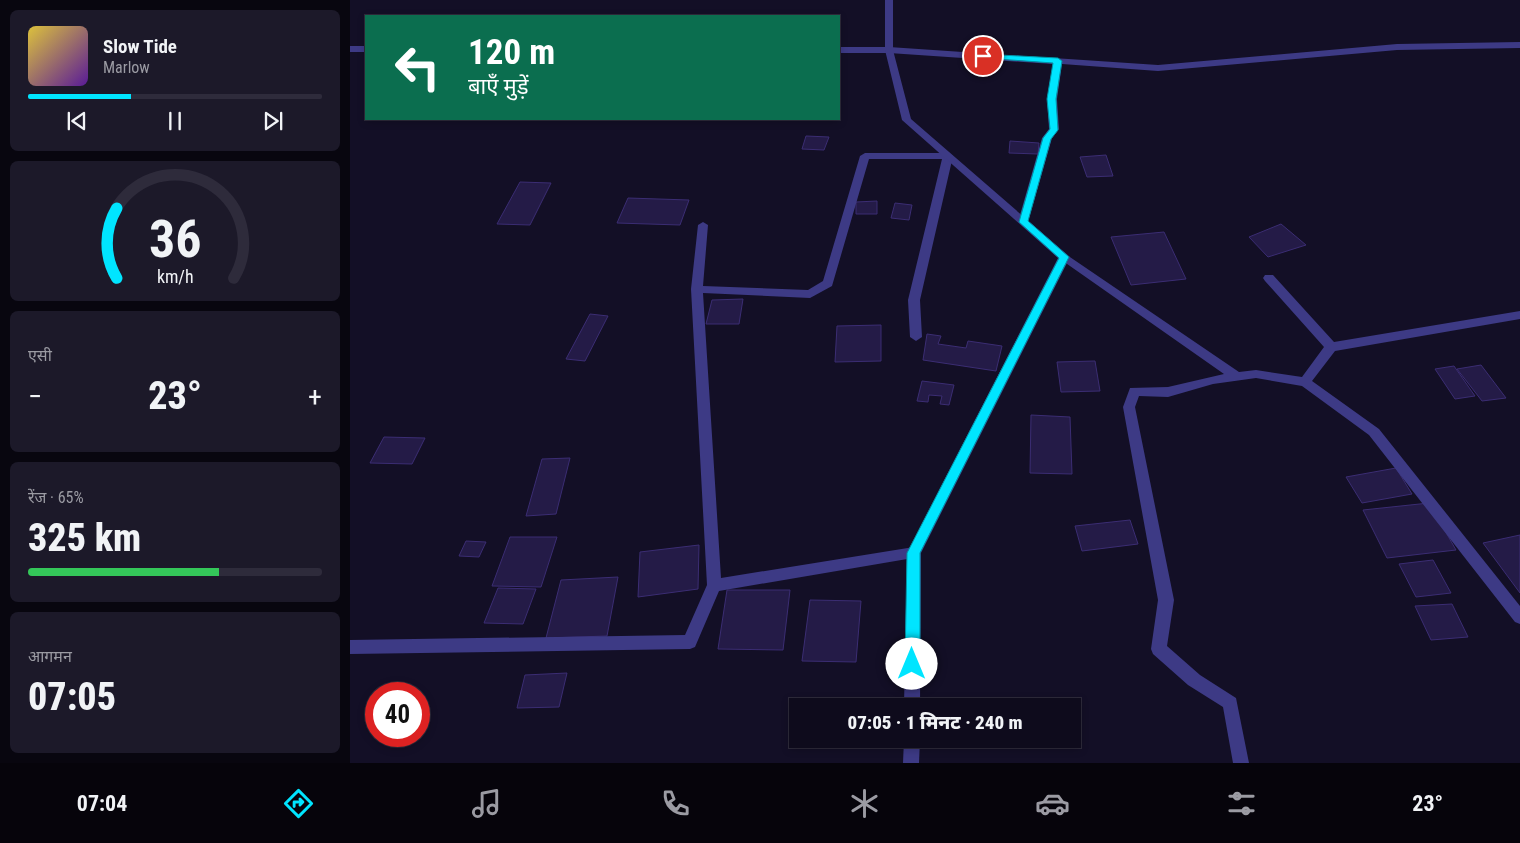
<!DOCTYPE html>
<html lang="hi">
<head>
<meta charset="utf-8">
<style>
  body { margin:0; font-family:"Roboto Condensed","Noto Sans Devanagari",sans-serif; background:#1c1929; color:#f1f3f6; height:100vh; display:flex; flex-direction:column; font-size:19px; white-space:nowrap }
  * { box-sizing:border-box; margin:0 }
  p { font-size:16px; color:#9b9ba3 }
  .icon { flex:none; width:28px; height:28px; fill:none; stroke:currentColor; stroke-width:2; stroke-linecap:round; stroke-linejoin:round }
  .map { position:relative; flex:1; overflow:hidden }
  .side { display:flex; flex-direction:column; gap:10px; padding:10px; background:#08060f; width:350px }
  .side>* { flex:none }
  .top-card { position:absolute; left:15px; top:15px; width:475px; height:105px; border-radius:0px; box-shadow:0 2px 8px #0003,0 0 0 1px #2e2b3b; background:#0b6e4f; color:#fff; overflow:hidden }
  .speed { position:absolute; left:15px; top:682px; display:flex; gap:10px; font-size:25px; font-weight:700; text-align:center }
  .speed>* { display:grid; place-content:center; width:65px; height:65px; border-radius:50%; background:#0e0b1c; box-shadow:0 2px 8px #0003,0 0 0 1px #2e2b3b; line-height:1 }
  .speed .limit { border:8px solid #d22; background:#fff; color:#111 }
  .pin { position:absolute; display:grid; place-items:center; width:42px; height:42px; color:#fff; margin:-21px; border:2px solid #fff; border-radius:50%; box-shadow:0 1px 5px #0007 }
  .me { position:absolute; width:55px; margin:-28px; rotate:0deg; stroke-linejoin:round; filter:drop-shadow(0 0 4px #0008) }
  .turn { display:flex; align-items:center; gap:18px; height:105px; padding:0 20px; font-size:22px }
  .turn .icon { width:65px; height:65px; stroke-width:2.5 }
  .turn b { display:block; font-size:35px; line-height:42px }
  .big { font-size:38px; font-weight:800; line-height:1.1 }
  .side .tile { flex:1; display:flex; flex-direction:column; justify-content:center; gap:8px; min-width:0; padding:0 18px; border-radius:8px; background:#1c1929 }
  .side .dial { align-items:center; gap:0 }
  .dial svg { height:130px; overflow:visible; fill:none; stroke:#2e2b3b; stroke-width:7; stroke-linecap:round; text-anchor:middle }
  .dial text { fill:#f1f3f6; stroke:none }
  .song { display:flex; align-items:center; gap:15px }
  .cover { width:60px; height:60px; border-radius:8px; background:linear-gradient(135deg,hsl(50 70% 55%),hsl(270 70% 35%)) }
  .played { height:5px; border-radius:2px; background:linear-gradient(90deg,#00e5ff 35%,#2e2b3b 35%) }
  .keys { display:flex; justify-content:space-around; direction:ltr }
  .heat { display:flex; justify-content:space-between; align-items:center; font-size:28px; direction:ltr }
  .charge { height:8px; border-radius:4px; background:linear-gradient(90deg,#34c759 65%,#2e2b3b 0) }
  .trip { position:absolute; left:439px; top:698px; width:292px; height:50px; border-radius:0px; background:#0e0b1c; box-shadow:0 2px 8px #0003,0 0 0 1px #2e2b3b; font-weight:800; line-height:50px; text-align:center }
  .tabs { display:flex; height:80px; justify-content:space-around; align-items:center; background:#06040b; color:#9b9ba3 }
  .tabs .icon { width:35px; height:35px }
  .tabs .selected { color:#00e5ff }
  .tabs b { font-size:22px; color:#f1f3f6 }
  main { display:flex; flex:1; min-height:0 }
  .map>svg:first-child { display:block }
</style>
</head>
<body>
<main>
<section class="side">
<div class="tile">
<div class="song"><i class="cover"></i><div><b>Slow Tide</b><p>Marlow</p></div></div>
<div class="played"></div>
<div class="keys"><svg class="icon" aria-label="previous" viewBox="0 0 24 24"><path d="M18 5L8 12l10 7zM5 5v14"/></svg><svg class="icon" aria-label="pause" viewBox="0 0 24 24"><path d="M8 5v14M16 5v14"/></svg><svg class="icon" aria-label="next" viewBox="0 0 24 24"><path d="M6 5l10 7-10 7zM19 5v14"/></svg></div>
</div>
<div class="tile dial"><svg viewBox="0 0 100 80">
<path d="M14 69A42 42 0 1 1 86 69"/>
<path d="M14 69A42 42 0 0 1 14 26" stroke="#00e5ff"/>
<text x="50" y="56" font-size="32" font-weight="700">36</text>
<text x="50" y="72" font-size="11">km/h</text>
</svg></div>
<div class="tile"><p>एसी</p>
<div class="heat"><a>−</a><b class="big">23°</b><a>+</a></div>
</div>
<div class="tile"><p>रेंज · 65%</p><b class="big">325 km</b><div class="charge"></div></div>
<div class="tile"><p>आगमन</p><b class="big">07:05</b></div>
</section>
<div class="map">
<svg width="1170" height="763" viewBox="0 0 1170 763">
  <rect width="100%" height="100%" fill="#130f26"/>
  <g fill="#241b47" stroke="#3b2d73">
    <path d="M 456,136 L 479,137 L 474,150 L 452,149 Z"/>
    <path d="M 660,141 L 689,143 L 688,154 L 659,153 Z"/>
    <path d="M 756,155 L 763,176 L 737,177 L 730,157 Z"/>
    <path d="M 170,182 L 201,183 L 180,225 L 147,224 Z"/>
    <path d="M 278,198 L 339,200 L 330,225 L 267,223 Z"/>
    <path d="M 527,201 L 527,214 L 506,214 L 506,202 Z"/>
    <path d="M 545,203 L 562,205 L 559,220 L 541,218 Z"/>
    <path d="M 931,224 L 956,245 L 918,257 L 899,237 Z"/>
    <path d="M 814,232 L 836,279 L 781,285 L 761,237 Z"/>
    <path d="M 393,299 L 389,324 L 356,324 L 362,300 Z"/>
    <path d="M 240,314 L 258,316 L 235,361 L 216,359 Z"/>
    <path d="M 531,325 L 531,361 L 485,362 L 487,326 Z"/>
    <path d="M 577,334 L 591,336 L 588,344 L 616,348 L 618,341 L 652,346 L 646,371 L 573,360 Z"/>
    <path d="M 745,361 L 750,391 L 711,392 L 707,362 Z"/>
    <path d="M 1131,365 L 1156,398 L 1132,401 L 1107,369 Z"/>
    <path d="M 1104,366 L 1125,396 L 1105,399 L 1085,369 Z"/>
    <path d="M 572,381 L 604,385 L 599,405 L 590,404 L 592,396 L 579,395 L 578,402 L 567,401 Z"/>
    <path d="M 681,415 L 720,417 L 722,474 L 680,473 Z"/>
    <path d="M 34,437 L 75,438 L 62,464 L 20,463 Z"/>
    <path d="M 220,458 L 206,514 L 176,516 L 192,459 Z"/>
    <path d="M 1046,468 L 1062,494 L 1012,503 L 996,477 Z"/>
    <path d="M 1079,503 L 1106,550 L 1037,558 L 1013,510 Z"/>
    <path d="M 780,520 L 788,544 L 732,551 L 725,526 Z"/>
    <path d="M 1170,535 L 1170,593 L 1133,543 Z"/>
    <path d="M 160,537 L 207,537 L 191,587 L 142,586 Z"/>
    <path d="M 116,541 L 136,542 L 129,557 L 109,556 Z"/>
    <path d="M 349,545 L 348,589 L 288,597 L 290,552 Z"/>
    <path d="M 1083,560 L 1101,593 L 1066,597 L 1049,564 Z"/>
    <path d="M 268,577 L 257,636 L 196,638 L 211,580 Z"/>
    <path d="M 148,588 L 186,589 L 173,624 L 134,623 Z"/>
    <path d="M 377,590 L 440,590 L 433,650 L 368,649 Z"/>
    <path d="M 460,600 L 511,601 L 506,662 L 452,661 Z"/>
    <path d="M 1102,604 L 1118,637 L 1081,640 L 1065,606 Z"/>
    <path d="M 217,673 L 209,707 L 167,708 L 175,675 Z"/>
  </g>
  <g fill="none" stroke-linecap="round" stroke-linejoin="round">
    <g fill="#3d3a85" fill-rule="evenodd">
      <path d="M 1170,42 L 1170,48 L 1047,50 L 808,71 L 712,64 L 707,99 L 709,129 L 702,138 L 678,222 L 673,225 L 668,222 L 692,138 L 699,129 L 697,99 L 703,64 L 539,53 L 489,53 L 489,47 L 539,47 L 808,65 L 1047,44 Z"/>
      <rect x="0" y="46" width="16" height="6"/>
      <path d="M 515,153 L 598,153 L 603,156 L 570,300 L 572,337 L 566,341 L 560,337 L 558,300 L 592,159 L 519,159 L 482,286 L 460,298 L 353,293 L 371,578 L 564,547 L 569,549 L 571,553 L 569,557 L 369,591 L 345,647 L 340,649 L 0,654 L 0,640 L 335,635 L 357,585 L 341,289 L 348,225 L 353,222 L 358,225 L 353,286 L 458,290 L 473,281 L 510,156 Z"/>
      <path d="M 714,253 L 889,372 L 906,370 L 952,377 L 974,347 L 915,281 L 913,278 L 915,275 L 923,275 L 984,342 L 1170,311 L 1170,319 L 985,351 L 962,381 L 1029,429 L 1170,606 L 1170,624 L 1165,622 L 1019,435 L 952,386 L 906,378 L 863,384 L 818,397 L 789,396 L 785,407 L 824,600 L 817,646 L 850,675 L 886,698 L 899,763 L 883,763 L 873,707 L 838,685 L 803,654 L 801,649 L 808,600 L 773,407 L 780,388 L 818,387 L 874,374 L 710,259 L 708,257 L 710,255 Z"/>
    </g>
    <g fill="#3d3a85" fill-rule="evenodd">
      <path d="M 535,0 L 543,0 L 543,50 L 561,119 L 720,257 L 571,553 L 570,706 L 554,706 L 557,553 L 708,258 L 552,120 L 535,50 Z"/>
      <path d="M 554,739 L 570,739 L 569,763 L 553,763 Z"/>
    </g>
  </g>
  <path fill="#00e5ff" stroke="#0095a6" d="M 630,54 L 708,58 L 712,61 L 706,99 L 708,130 L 701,139 L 678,221 L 719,257 L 570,553 L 570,664 L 568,669 L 562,671 L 557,669 L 555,664 L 557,553 L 709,258 L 669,222 L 693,138 L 700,129 L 697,99 L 703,63 L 633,58 L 629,56 Z"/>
</svg>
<div class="speed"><div class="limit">40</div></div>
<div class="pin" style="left:633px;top:56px;background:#d93025"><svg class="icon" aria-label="arrive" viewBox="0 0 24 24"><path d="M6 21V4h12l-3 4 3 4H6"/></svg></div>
<svg class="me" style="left:562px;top:664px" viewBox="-20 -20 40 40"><circle r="19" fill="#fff"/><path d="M0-13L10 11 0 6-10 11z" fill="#00e5ff"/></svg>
<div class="trip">07:05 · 1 मिनट · 240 m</div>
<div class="top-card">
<div class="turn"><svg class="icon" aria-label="left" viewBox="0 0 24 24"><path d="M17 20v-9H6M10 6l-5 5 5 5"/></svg><div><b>120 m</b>बाएँ मुड़ें</div></div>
</div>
</div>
</main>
<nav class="tabs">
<b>07:04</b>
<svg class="icon selected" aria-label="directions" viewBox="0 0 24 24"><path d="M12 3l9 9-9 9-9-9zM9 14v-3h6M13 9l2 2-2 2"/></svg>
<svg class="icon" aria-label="music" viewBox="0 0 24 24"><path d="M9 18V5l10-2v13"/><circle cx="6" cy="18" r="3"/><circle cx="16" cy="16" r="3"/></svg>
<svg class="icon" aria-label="phone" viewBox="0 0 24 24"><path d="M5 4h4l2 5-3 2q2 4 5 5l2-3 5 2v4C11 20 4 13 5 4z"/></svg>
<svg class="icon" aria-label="climate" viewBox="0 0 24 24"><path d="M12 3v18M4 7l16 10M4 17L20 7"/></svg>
<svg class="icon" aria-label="car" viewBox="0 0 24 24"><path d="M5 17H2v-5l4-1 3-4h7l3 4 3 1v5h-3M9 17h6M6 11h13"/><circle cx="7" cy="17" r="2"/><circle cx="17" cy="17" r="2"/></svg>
<svg class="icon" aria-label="filters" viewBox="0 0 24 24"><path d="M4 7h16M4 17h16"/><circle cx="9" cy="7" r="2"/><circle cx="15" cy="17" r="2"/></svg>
<b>23°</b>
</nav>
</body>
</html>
